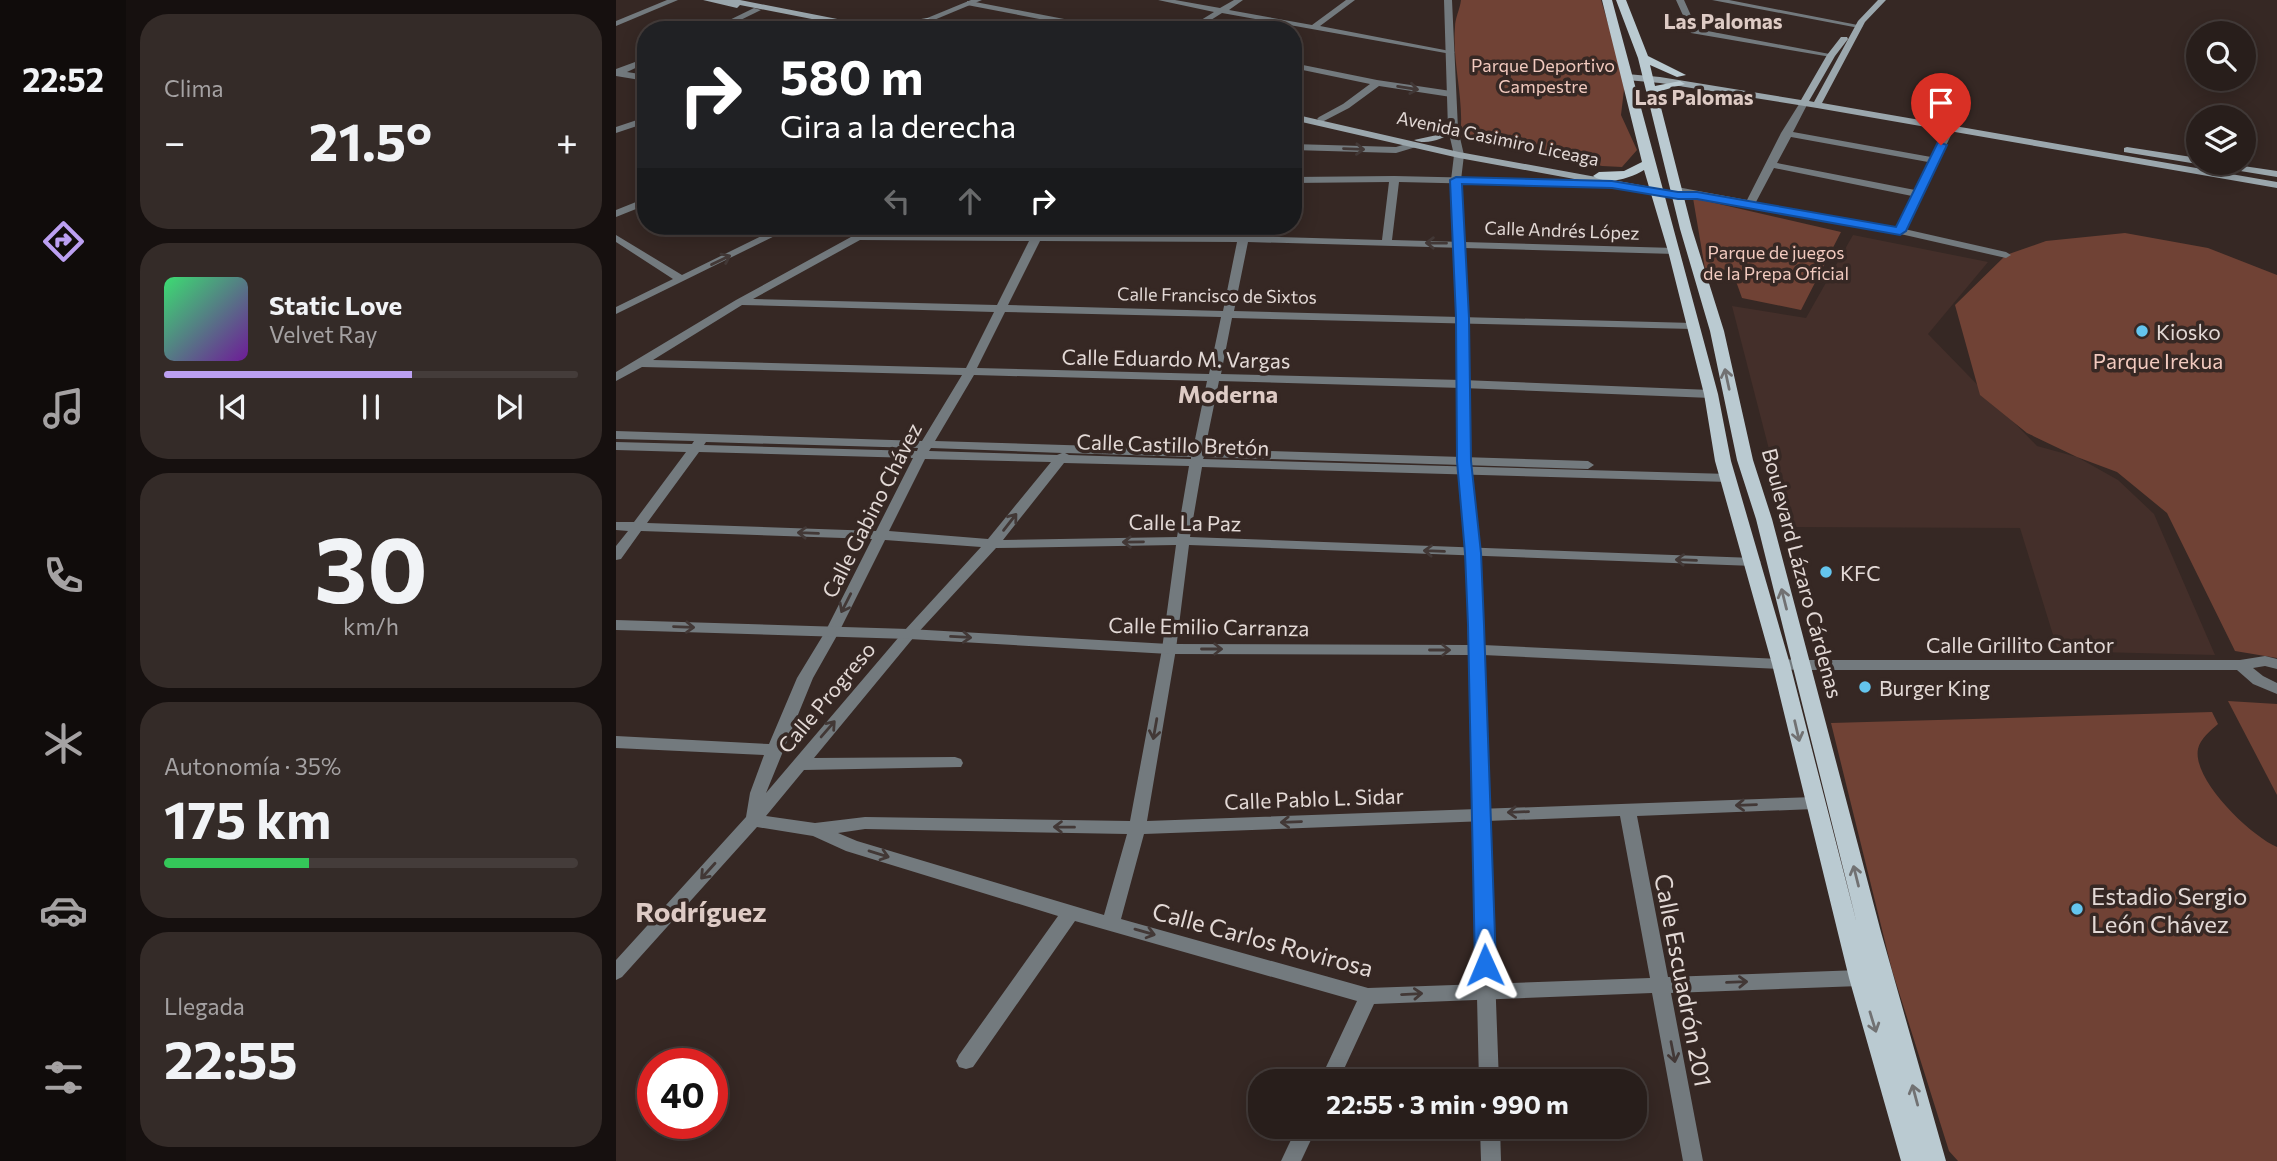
<!DOCTYPE html>
<html lang="es">
<head>
<meta charset="utf-8">
<style>
  body { margin:0; font-family:Commissioner,sans-serif; background:#342b28; color:#f1f3f6; height:100vh; display:flex; flex-direction:column; font-size:26px; white-space:nowrap }
  * { box-sizing:border-box; margin:0 }
  p { font-size:23px; color:#a5a2a3 }
  .icon { flex:none; width:38px; height:38px; fill:none; stroke:currentColor; stroke-width:2; stroke-linecap:round; stroke-linejoin:round }
  .map { position:relative; flex:1; overflow:hidden }
  .drawer { display:flex; flex-direction:column; gap:14px; padding:14px; background:#16100f; width:490px }
  .drawer>* { flex:none }
  .hud { position:absolute; left:21px; top:21px; width:665px; height:214px; border-radius:28px; box-shadow:0 4px 18px #0003,0 0 0 2px #443c3a; background:#202124; color:#fff; overflow:hidden }
  .controls { position:absolute; left:1570px; top:21px; display:grid; gap:14px }
  .controls a { display:grid; place-items:center; width:70px; height:70px; border-radius:50%; background:#281e1b; box-shadow:0 4px 18px #0003,0 0 0 2px #443c3a; font-size:35px }
  .speed { position:absolute; left:21px; top:1048px; display:flex; gap:14px; font-size:35px; font-weight:700; text-align:center }
  .speed>* { display:grid; place-content:center; width:91px; height:91px; border-radius:50%; background:#281e1b; box-shadow:0 4px 18px #0003,0 0 0 2px #443c3a; line-height:1 }
  .speed .limit { border:10px solid #d22; background:#fff; color:#111 }
  .pin { position:absolute; display:grid; place-items:center; width:60px; height:60px; color:#fff; margin:-72px -30px; border-radius:50% 50% 50% 0; rotate:-45deg; box-shadow:0 0 7px #0007 }
  .pin .icon { rotate:45deg }
  .me { position:absolute; width:77px; margin:-38px; rotate:359deg; stroke-linejoin:round; filter:drop-shadow(0 0 5px #0008) }
  .turn { display:flex; align-items:center; gap:24px; height:147px; padding:0 28px; font-size:32px }
  .turn .icon { width:91px; height:91px; stroke-width:2.5 }
  .turn b { display:block; font-size:49px; line-height:60px }
  .lanes { display:flex; align-items:center; height:66px; padding:0 28px; background:#0003; justify-content:center; gap:35px; direction:ltr }
  .lanes .off { opacity:.35 }
  .big { font-size:52px; font-weight:700; line-height:1.1 }
  .drawer .tile { flex:1; display:flex; flex-direction:column; justify-content:center; gap:10px; min-width:0; padding:0 24px; border-radius:28px; background:#342b28 }
  .drawer .dial { align-items:center; gap:0 }
  .dial b { font-size:91px; line-height:1 }
  .song { display:flex; align-items:center; gap:21px }
  .cover { width:84px; height:84px; border-radius:10px; background:linear-gradient(135deg,hsl(140 70% 55%),hsl(280 70% 35%)) }
  .played { height:7px; border-radius:4px; background:linear-gradient(90deg,#bca0f2 60%,#443c3a 60%) }
  .keys { display:flex; justify-content:space-around; direction:ltr }
  .heat { display:flex; justify-content:space-between; align-items:center; font-size:38px; direction:ltr }
  .charge { height:10px; border-radius:5px; background:linear-gradient(90deg,#34c759 35%,#443c3a 0) }
  .trip { position:absolute; left:632px; top:1069px; width:399px; height:70px; border-radius:28px; background:#281e1b; box-shadow:0 4px 18px #0003,0 0 0 2px #443c3a; font-weight:700; line-height:70px; text-align:center }
  main { display:flex; flex:1; min-height:0 }
  .tab-bar { display:flex; flex-direction:column; width:126px; justify-content:space-around; align-items:center; background:#100c0b; color:#a5a2a3 }
  .tab-bar .icon { width:49px; height:49px }
  .tab-bar .current { color:#bca0f2 }
  .tab-bar b { font-size:32px; color:#f1f3f6 }
  .map>svg:first-child { display:block }
</style>
</head>
<body>
<main>
<nav class="tab-bar">
<b>22:52</b>
<svg class="icon current" aria-label="directions" viewBox="0 0 24 24"><path d="M12 3l9 9-9 9-9-9zM9 14v-3h6M13 9l2 2-2 2"/></svg>
<svg class="icon" aria-label="music" viewBox="0 0 24 24"><path d="M9 18V5l10-2v13"/><circle cx="6" cy="18" r="3"/><circle cx="16" cy="16" r="3"/></svg>
<svg class="icon" aria-label="phone" viewBox="0 0 24 24"><path d="M5 4h4l2 5-3 2q2 4 5 5l2-3 5 2v4C11 20 4 13 5 4z"/></svg>
<svg class="icon" aria-label="climate" viewBox="0 0 24 24"><path d="M12 3v18M4 7l16 10M4 17L20 7"/></svg>
<svg class="icon" aria-label="car" viewBox="0 0 24 24"><path d="M5 17H2v-5l4-1 3-4h7l3 4 3 1v5h-3M9 17h6M6 11h13"/><circle cx="7" cy="17" r="2"/><circle cx="17" cy="17" r="2"/></svg>
<svg class="icon" aria-label="filters" viewBox="0 0 24 24"><path d="M4 7h16M4 17h16"/><circle cx="9" cy="7" r="2"/><circle cx="15" cy="17" r="2"/></svg>
</nav>
<section class="drawer">
<div class="tile"><p>Clima</p>
<div class="heat"><a>−</a><b class="big">21.5°</b><a>+</a></div>
</div>
<div class="tile">
<div class="song"><i class="cover"></i><div><b>Static Love</b><p>Velvet Ray</p></div></div>
<div class="played"></div>
<div class="keys"><svg class="icon" aria-label="previous" viewBox="0 0 24 24"><path d="M18 5L8 12l10 7zM5 5v14"/></svg><svg class="icon" aria-label="pause" viewBox="0 0 24 24"><path d="M8 5v14M16 5v14"/></svg><svg class="icon" aria-label="next" viewBox="0 0 24 24"><path d="M6 5l10 7-10 7zM19 5v14"/></svg></div>
</div>
<div class="tile dial"><b>30</b><p>km/h</p></div>
<div class="tile"><p>Autonomía · 35%</p><b class="big">175 km</b><div class="charge"></div></div>
<div class="tile"><p>Llegada</p><b class="big">22:55</b></div>
</section>
<div class="map">
<svg width="1661" height="1161" viewBox="0 0 1661 1161">
  <rect width="100%" height="100%" fill="#362824"/>
  <path fill="#442f2a" d="M 1237,235 L 1372,262 L 1312,334 L 1421,446 L 1461,457 L 1502,480 L 1538,514 L 1599,655 L 1442,651 L 1404,528 L 1173,527 L 1116,306 L 1190,318 Z"/>
  <g fill="#704235">
    <path d="M 845,0 L 985,0 L 1009,81 L 1005,115 L 1021,150 L 1006,167 L 986,166 L 919,149 L 844,137 C 849,101 836,64 839,27 C 839,18 844,9 845,0 Z"/>
    <path d="M 1077,198 L 1225,232 L 1185,310 L 1126,298 L 1116,270 L 1089,269 Z"/>
    <path d="M 1509,233 L 1592,248 L 1661,275 L 1661,658 L 1619,651 L 1551,513 L 1501,472 L 1461,457 L 1411,433 L 1364,395 L 1339,305 L 1390,255 L 1430,241 Z"/>
    <path d="M 1612,701 L 1661,704 L 1661,795 Z"/>
    <path d="M 1596,712 L 1602,724 C 1595,730 1584,739 1582,749 C 1576,780 1635,836 1661,847 L 1661,1161 L 1342,1161 L 1333,1151 L 1276,970 L 1215,723 Z"/>
  </g>
  <g fill="none" stroke-linecap="round" stroke-linejoin="round">
    <path fill="#737a7e" fill-rule="evenodd" d="M 1284,228 L 1390,252 L 1395,255 L 1390,258 L 1280,233 L 1279,231 Z"/>
    <g fill="#737a7e" fill-rule="evenodd">
      <path d="M 51,0 L 62,0 L 0,26 L 0,21 Z"/>
      <path d="M 542,0 L 559,0 L 604,8 L 618,0 L 627,0 L 613,10 L 696,25 L 730,0 L 739,0 L 704,26 L 839,52 L 835,54 L 606,13 L 579,30 L 569,30 L 598,12 Z"/>
      <path d="M 1060,0 L 1068,0 L 1081,29 L 1219,55 L 1215,57 L 1075,33 Z"/>
      <path d="M 1096,0 L 1113,0 L 1247,26 L 1243,28 Z"/>
      <path d="M 354,1 L 495,28 L 499,30 L 481,30 L 351,5 L 351,1 Z"/>
      <path d="M 138,8 L 145,10 L 104,30 L 93,30 Z"/>
      <path d="M 207,22 L 211,24 L 203,30 L 193,30 Z"/>
      <path d="M 30,58 L 30,63 L 11,72 L 30,75 L 30,81 L 0,76 L 0,69 Z"/>
      <path d="M 677,63 L 761,80 L 835,91 L 839,94 L 835,97 L 763,86 L 733,108 L 706,122 L 701,119 L 703,117 L 727,104 L 754,84 L 677,68 Z"/>
      <path d="M 1188,100 L 1192,103 L 1177,132 L 1315,157 L 1330,127 L 1336,127 L 1338,129 L 1288,233 L 1058,192 L 1058,188 L 1061,187 L 1131,200 L 1165,133 L 1185,101 ZM 1175,137 L 1312,162 L 1299,190 L 1161,163 ZM 1158,168 L 1296,196 L 1281,227 L 1140,202 Z"/>
      <path d="M 797,142 L 800,143 L 800,147 L 780,153 L 677,150 L 677,144 L 780,147 Z"/>
      <path d="M 778,176 L 996,181 L 1001,184 L 996,187 L 783,182 L 776,240 L 1059,248 L 1064,251 L 1059,254 L 632,242 L 618,311 L 1077,323 L 1083,326 L 1077,329 L 616,318 L 605,374 L 846,380 L 1095,390 L 1101,394 L 1095,398 L 846,388 L 603,381 L 589,449 L 972,461 L 978,465 L 972,469 L 588,457 L 587,459 L 1113,474 L 1119,478 L 1113,482 L 586,467 L 574,537 L 1138,558 L 1145,562 L 1138,566 L 573,545 L 560,649 L 531,821 L 1198,797 L 1204,799 L 1206,803 L 1204,807 L 1198,809 L 1021,816 L 1052,977 L 1244,970 L 1250,973 L 1253,978 L 1250,983 L 1244,986 L 1055,993 L 1087,1161 L 1067,1161 L 1036,993 L 758,1004 L 722,1082 L 703,1082 L 741,1001 L 459,921 L 357,1067 L 350,1069 L 343,1067 L 340,1061 L 343,1055 L 442,916 L 230,851 L 197,836 L 141,827 L 6,977 L 0,980 L 0,960 L 130,817 L 134,793 L 148,755 L 0,748 L 0,736 L 153,744 L 181,678 L 209,632 L 256,539 L 25,531 L 5,559 L 0,560 L 0,546 L 12,531 L 0,530 L 0,522 L 18,522 L 70,452 L 0,450 L 0,442 L 76,444 L 78,441 L 0,439 L 0,431 L 306,441 L 346,375 L 26,367 L 0,381 L 0,372 L 120,300 L 255,226 L 267,226 L 255,234 L 416,235 L 421,226 L 431,226 L 427,235 L 623,236 L 625,226 L 635,226 L 633,236 L 766,240 L 773,182 L 677,183 L 677,177 ZM 244,240 L 413,241 L 381,305 L 137,299 ZM 424,241 L 621,242 L 607,311 L 392,305 ZM 126,305 L 378,312 L 350,368 L 37,360 ZM 389,312 L 605,317 L 593,374 L 361,368 ZM 358,375 L 591,381 L 577,449 L 319,441 ZM 90,442 L 302,448 L 301,451 L 88,445 ZM 315,448 L 446,453 L 441,455 L 313,451 ZM 83,452 L 297,458 L 260,531 L 31,523 ZM 449,453 L 575,457 L 575,459 L 453,455 ZM 309,459 L 435,462 L 372,539 L 273,531 ZM 448,463 L 573,466 L 561,537 L 387,540 ZM 269,540 L 365,547 L 288,631 L 150,793 L 197,678 L 223,632 ZM 560,545 L 546,649 L 514,821 L 249,817 L 199,823 L 150,816 L 188,770 L 345,767 L 347,763 L 345,759 L 339,757 L 198,758 L 298,637 L 380,548 ZM 1004,816 L 1034,978 L 752,988 L 505,919 L 528,834 ZM 249,829 L 511,834 L 488,915 L 241,841 L 222,833 Z"/>
      <path d="M 30,198 L 30,205 L 0,217 L 0,210 Z"/>
      <path d="M 166,226 L 179,226 L 0,314 L 0,307 L 57,279 L 0,242 L 0,235 L 66,275 Z"/>
      <path d="M 1649,656 L 1661,659 L 1661,669 L 1649,666 L 1637,668 L 1647,676 L 1661,683 L 1661,694 L 1637,684 L 1621,670 L 1185,670 L 1178,665 L 1185,660 L 1624,660 Z"/>
      <path d="M 681,1127 L 701,1127 L 685,1161 L 665,1161 Z"/>
    </g>
    <g fill="#737a7e" fill-rule="evenodd">
      <path d="M 355,0 L 366,0 L 294,30 L 282,30 Z"/>
      <path d="M 828,0 L 836,0 L 842,129 L 848,155 L 845,180 L 852,318 L 854,461 L 864,553 L 867,645 L 1185,660 L 1192,665 L 1185,670 L 867,655 L 883,1082 L 863,1082 L 853,655 L 553,654 L 293,639 L 0,630 L 0,620 L 293,629 L 553,644 L 852,645 L 850,553 L 842,461 L 840,318 L 835,180 L 838,155 L 832,129 Z"/>
      <path d="M 30,117 L 30,123 L 0,133 L 0,127 Z"/>
      <path d="M 864,1127 L 884,1127 L 885,1161 L 865,1161 Z"/>
    </g>
    <g fill="#9ba7ad" fill-rule="evenodd">
      <path d="M 87,0 L 124,0 L 257,26 L 312,18 L 316,20 L 270,30 L 252,30 L 124,5 L 121,8 Z"/>
      <path d="M 1262,0 L 1270,0 L 1249,22 L 1206,103 L 1661,182 L 1661,188 L 1201,108 L 1044,83 L 1011,80 L 1007,77 L 1011,74 L 1044,77 L 1185,100 L 1211,55 L 1225,37 L 1231,37 L 1232,39 L 1219,56 L 1193,101 L 1198,102 L 1242,21 Z"/>
      <path d="M 677,114 L 843,152 L 1062,192 L 1067,195 L 1062,198 L 843,158 L 677,120 Z"/>
      <path d="M 837,126 L 840,127 L 840,131 C 828,138 811,146 798,140 L 821,135 Z"/>
      <path d="M 1511,147 L 1582,158 L 1582,163 L 1607,163 L 1661,171 L 1661,177 L 1508,152 L 1508,148 Z"/>
    </g>
    <path fill="#bacad1" fill-rule="evenodd" d="M 986,0 L 996,0 L 1102,394 L 1115,461 L 1174,664 L 1241,924 L 1140,519 L 1121,460 L 1094,331 L 1064,229 L 1022,58 L 1000,0 L 1010,0 L 1032,56 L 1070,75 L 1061,77 L 1034,65 L 1039,86 L 1064,81 L 1069,84 L 1041,92 L 1076,229 L 1108,331 L 1137,460 L 1156,519 L 1265,932 L 1330,1161 L 1285,1161 L 1233,978 L 1156,664 L 1099,461 L 1088,394 L 1052,251 L 1028,170 C 1015,178 991,186 977,176 L 983,172 L 1008,171 L 1026,162 Z"/>
  </g>
  <defs><path id="oneway-shaft" d="M-6 0H5M1.5-3L5.5 0L1.5 3" fill="none" stroke-width="1.6" stroke-linecap="round" stroke-linejoin="round" transform="scale(1.75)"/></defs>
  <g stroke="#423836">
    <use href="#oneway-shaft" transform="translate(792 88) rotate(9)"/>
    <use href="#oneway-shaft" transform="translate(738 149) rotate(2)"/>
    <use href="#oneway-shaft" transform="translate(820 243) rotate(-179)"/>
    <use href="#oneway-shaft" transform="translate(105 260) rotate(-26)"/>
    <use href="#oneway-shaft" transform="translate(394 522) rotate(-52)"/>
    <use href="#oneway-shaft" transform="translate(192 533) rotate(-178)"/>
    <use href="#oneway-shaft" transform="translate(517 542) rotate(179)"/>
    <use href="#oneway-shaft" transform="translate(818 551) rotate(-178)"/>
    <use href="#oneway-shaft" transform="translate(1070 560) rotate(-178)"/>
    <use href="#oneway-shaft" transform="translate(230 603) rotate(117)"/>
    <use href="#oneway-shaft" transform="translate(68 627) rotate(2)"/>
    <use href="#oneway-shaft" transform="translate(345 637) rotate(3)"/>
    <use href="#oneway-shaft" transform="translate(596 649)"/>
    <use href="#oneway-shaft" transform="translate(824 650)"/>
    <use href="#oneway-shaft" transform="translate(212 729) rotate(-49)"/>
    <use href="#oneway-shaft" transform="translate(539 729) rotate(100)"/>
    <use href="#oneway-shaft" transform="translate(1130 805) rotate(178)"/>
    <use href="#oneway-shaft" transform="translate(902 812) rotate(178)"/>
    <use href="#oneway-shaft" transform="translate(675 822) rotate(178)"/>
    <use href="#oneway-shaft" transform="translate(448 827) rotate(-179)"/>
    <use href="#oneway-shaft" transform="translate(263 854) rotate(17)"/>
    <use href="#oneway-shaft" transform="translate(92 871) rotate(132)"/>
    <use href="#oneway-shaft" transform="translate(529 932) rotate(16)"/>
    <use href="#oneway-shaft" transform="translate(1121 982) rotate(-2)"/>
    <use href="#oneway-shaft" transform="translate(796 994) rotate(-3)"/>
    <use href="#oneway-shaft" transform="translate(1057 1052) rotate(79)"/>
  </g>
  <g stroke="#717172">
    <use href="#oneway-shaft" transform="translate(1111 379) rotate(-102)"/>
    <use href="#oneway-shaft" transform="translate(1168 599) rotate(-104)"/>
    <use href="#oneway-shaft" transform="translate(1181 731) rotate(77)"/>
    <use href="#oneway-shaft" transform="translate(1240 876) rotate(-104)"/>
    <use href="#oneway-shaft" transform="translate(1257 1022) rotate(73)"/>
    <use href="#oneway-shaft" transform="translate(1299 1095) rotate(-105)"/>
  </g>
  <path fill="#1a73e8" stroke="#114b97" stroke-width="2" d="M 1322,142 L 1331,145 L 1290,231 L 1284,235 L 1081,199 L 1062,199 L 996,188 L 846,184 L 853,318 L 855,461 L 865,553 L 868,625 L 880,965 L 877,971 L 869,973 L 862,971 L 859,965 L 852,625 L 849,553 L 841,461 L 840,318 L 834,180 L 840,177 L 996,181 L 1062,192 L 1081,192 L 1280,227 Z"/>
  <g fill="#64c5ee" stroke="#362824" stroke-width="2.5">
    <circle cx="1526" cy="331" r="7"/>
    <circle cx="1210" cy="572" r="7"/>
    <circle cx="1249" cy="687" r="7"/>
    <circle cx="1461" cy="909" r="7"/>
  </g>
  <g text-anchor="middle" dominant-baseline="central" stroke-width="7" stroke-linejoin="round" paint-order="stroke">
    <g font-size="18" fill="#f2cabf" stroke="#362824">
      <text x="927" y="65">Parque Deportivo<tspan x="927" dy="21">Campestre</tspan></text>
      <text x="1160" y="252">Parque de juegos<tspan x="1160" dy="21">de la Prepa Oficial</tspan></text>
    </g>
    <g font-size="18" fill="#e3d9d6" stroke="#362824">
      <text transform="translate(882 138) rotate(12)">Avenida Casimiro Liceaga</text>
      <text transform="translate(946 230) rotate(2)">Calle Andrés López</text>
      <text transform="translate(601 295) rotate(1)">Calle Francisco de Sixtos</text>
    </g>
    <g font-size="21" font-weight="bold" fill="#decbc5" stroke="#362824">
      <text x="1107" y="20">Las Palomas</text>
      <text x="1078" y="96">Las Palomas</text>
    </g>
    <g font-size="21" fill="#e3d9d6" stroke="#362824" text-anchor="start">
      <text x="1540" y="331">Kiosko</text>
      <text x="1224" y="572">KFC</text>
      <text x="1263" y="687">Burger King</text>
    </g>
    <g font-size="21" fill="#e3d9d6" stroke="#362824">
      <text transform="translate(560 358) rotate(1)">Calle Eduardo M. Vargas</text>
      <text transform="translate(557 444) rotate(2)">Calle Castillo Bretón</text>
      <text transform="translate(255 510) rotate(-63)">Calle Gabino Chávez</text>
      <text transform="translate(569 522) rotate(1)">Calle La Paz</text>
      <text transform="translate(1187 573) rotate(75)">Boulevard Lázaro Cárdenas</text>
      <text transform="translate(593 626) rotate(1)">Calle Emilio Carranza</text>
      <text x="1404" y="644">Calle Grillito Cantor</text>
      <text transform="translate(210 697) rotate(-50)">Calle Progreso</text>
      <text transform="translate(698 798) rotate(-2)">Calle Pablo L. Sidar</text>
    </g>
    <g font-size="21" fill="#f2cabf" stroke="#362824">
      <text x="1542" y="360">Parque Irekua</text>
    </g>
    <g font-size="24" font-weight="bold" fill="#decbc5" stroke="#362824">
      <text x="612" y="393">Moderna</text>
    </g>
    <g font-size="24" fill="#e3d9d6" stroke="#362824" text-anchor="start">
      <text x="1475" y="895">Estadio Sergio<tspan x="1475" dy="28">León Chávez</tspan></text>
    </g>
    <g font-size="24" fill="#e3d9d6" stroke="#362824">
      <text transform="translate(647 939) rotate(15)">Calle Carlos Rovirosa</text>
      <text transform="translate(1068 980) rotate(79)">Calle Escuadrón 201</text>
    </g>
    <g font-size="28" font-weight="bold" fill="#decbc5" stroke="#362824">
      <text x="85" y="911">Rodríguez</text>
    </g>
  </g>
</svg>
<div class="controls">
<a><svg class="icon" aria-label="search" viewBox="0 0 24 24"><circle cx="10" cy="10" r="6"/><path d="M15 15l6 6"/></svg></a>
<a><svg class="icon" aria-label="layers" viewBox="0 0 24 24"><path d="M12 4l9 5-9 5-9-5zM3 14l9 5 9-5"/></svg></a>
</div>
<div class="speed"><div class="limit">40</div></div>
<div class="pin" style="left:1325px;top:145px;background:#d93025"><svg class="icon" aria-label="arrive" viewBox="0 0 24 24"><path d="M6 21V4h12l-3 4 3 4H6"/></svg></div>
<svg class="me" style="left:869px;top:965px" viewBox="-20 -20 40 40"><path d="M0-17L14 15 0 8-14 15z" fill="#1a73e8" stroke="#fff" stroke-width="4"/></svg>
<div class="trip">22:55 · 3 min · 990 m</div>
<div class="hud">
<div class="turn"><svg class="icon" aria-label="right" viewBox="0 0 24 24"><path d="M7 20v-9h11M14 6l5 5-5 5"/></svg><div><b>580 m</b>Gira a la derecha</div></div>
<div class="lanes"><svg class="icon off" aria-label="left" viewBox="0 0 24 24"><path d="M17 20v-9H6M10 6l-5 5 5 5"/></svg><svg class="icon off" aria-label="ahead" viewBox="0 0 24 24"><path d="M12 20V5M6 11l6-6 6 6"/></svg><svg class="icon" aria-label="right" viewBox="0 0 24 24"><path d="M7 20v-9h11M14 6l5 5-5 5"/></svg></div>
</div>
</div>
</main>
</body>
</html>
